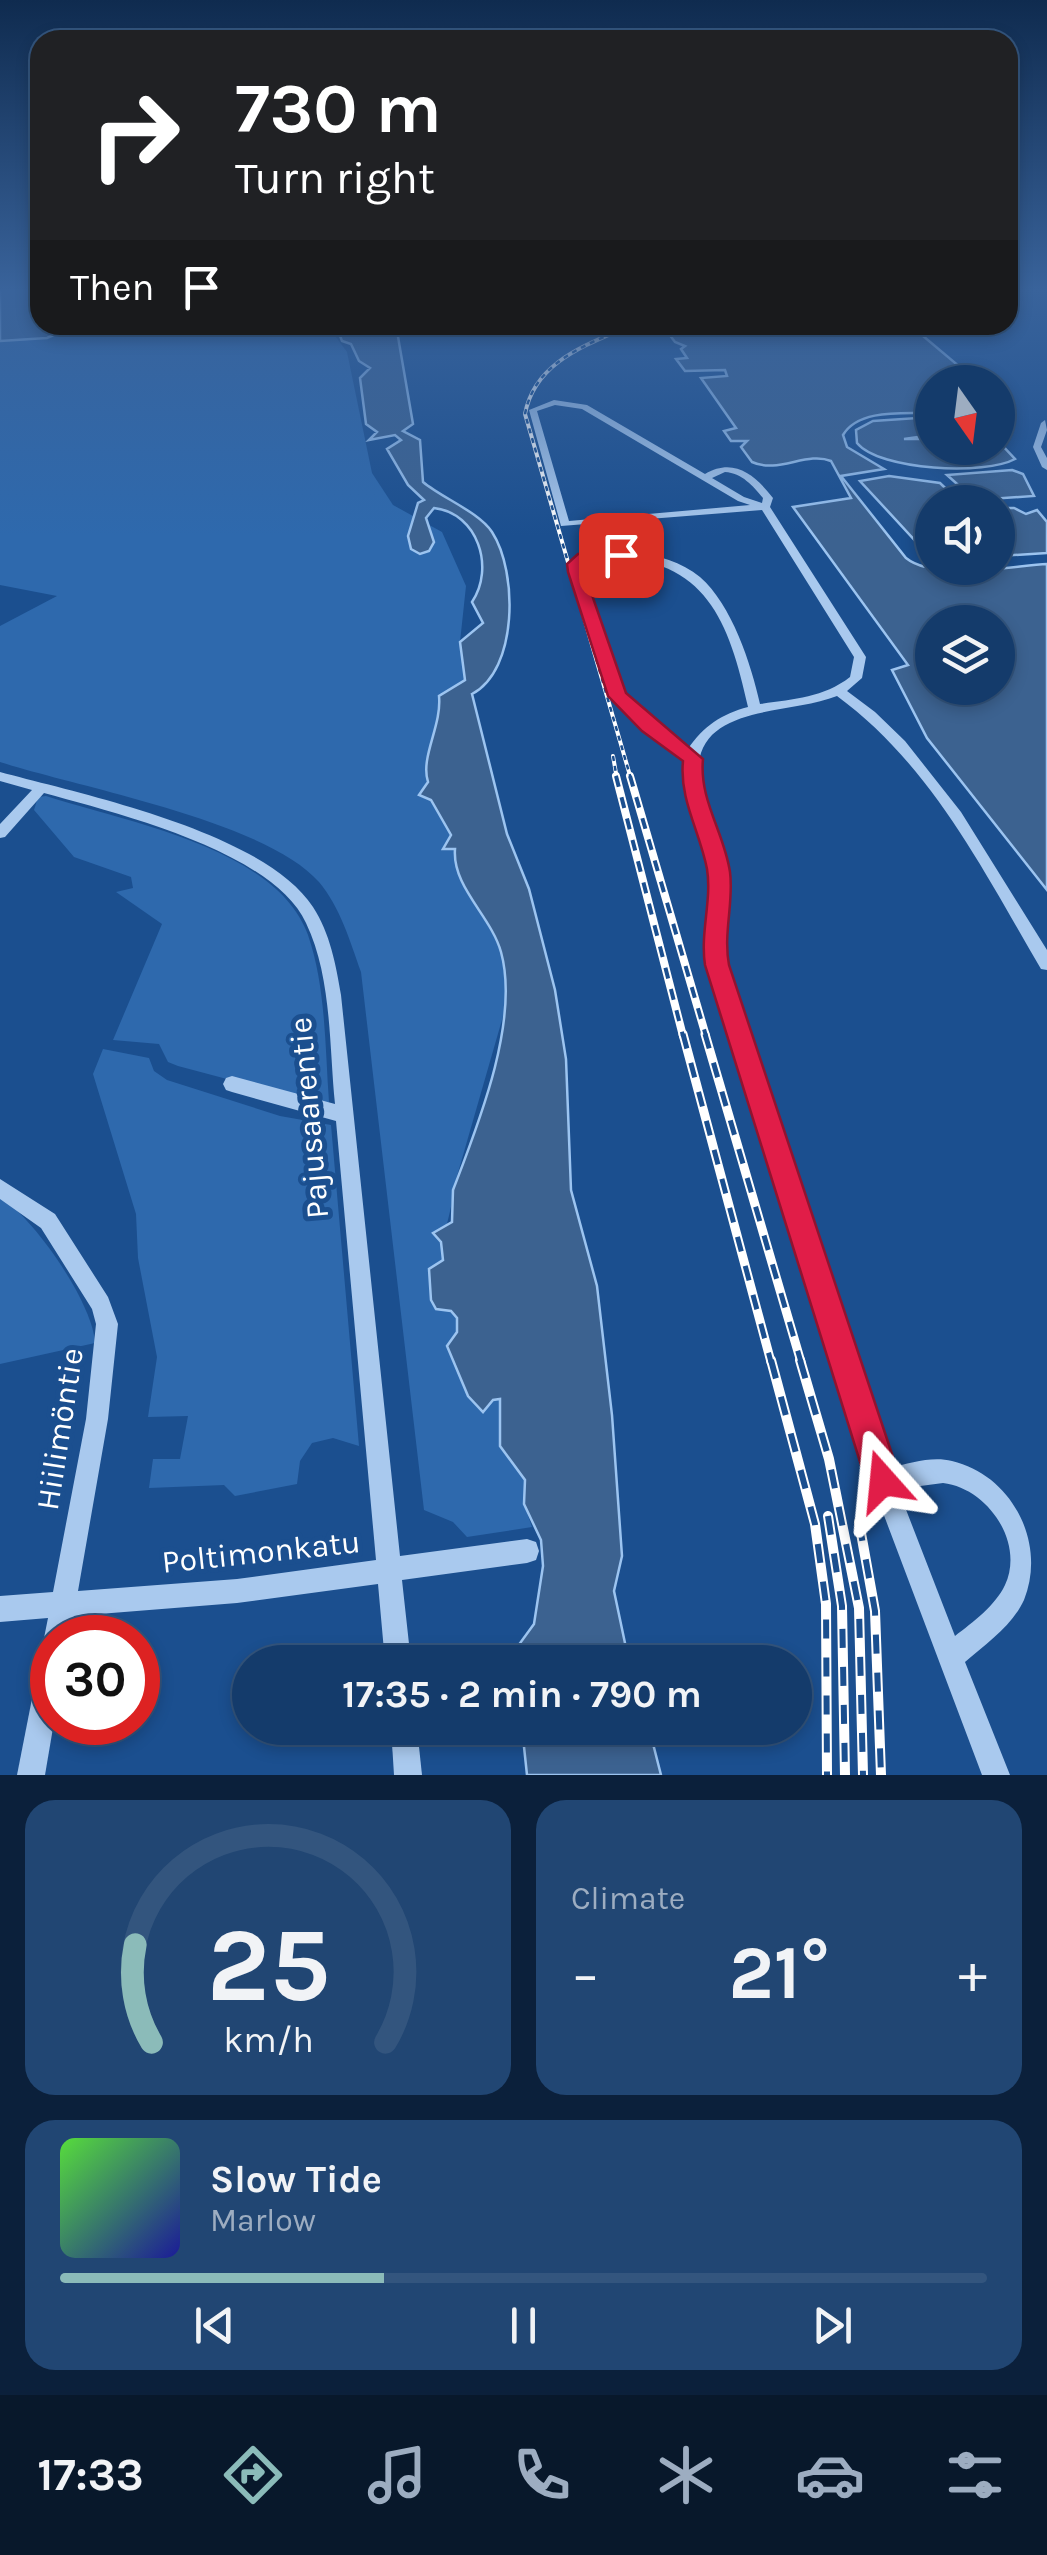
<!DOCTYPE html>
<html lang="en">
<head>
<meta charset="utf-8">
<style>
  body { margin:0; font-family:Karla,sans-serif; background:#214673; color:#f1f3f6; height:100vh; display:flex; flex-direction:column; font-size:38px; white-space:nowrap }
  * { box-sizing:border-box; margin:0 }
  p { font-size:32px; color:#9dadc1 }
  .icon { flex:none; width:55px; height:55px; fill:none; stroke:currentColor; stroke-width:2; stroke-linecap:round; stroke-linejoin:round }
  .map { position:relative; height:1775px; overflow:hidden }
  .sheet { display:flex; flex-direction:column; gap:25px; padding:25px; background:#0b203b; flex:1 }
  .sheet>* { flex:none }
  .banner { position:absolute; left:30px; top:30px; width:988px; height:305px; border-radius:30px; box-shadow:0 5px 15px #0003,0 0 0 2px #33557e; background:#202124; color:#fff; overflow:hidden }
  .needle { width:65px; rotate:166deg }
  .controls { position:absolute; left:915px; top:365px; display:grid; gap:20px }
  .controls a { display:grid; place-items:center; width:100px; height:100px; border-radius:50%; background:#143b6b; box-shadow:0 5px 15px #0003,0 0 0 2px #33557e; font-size:50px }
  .speed { position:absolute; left:30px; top:1615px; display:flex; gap:20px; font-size:50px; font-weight:700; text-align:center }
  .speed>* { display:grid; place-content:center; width:130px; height:130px; border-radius:50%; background:#143b6b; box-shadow:0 5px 15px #0003,0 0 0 2px #33557e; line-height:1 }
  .speed .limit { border:15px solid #d22; background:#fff; color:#111 }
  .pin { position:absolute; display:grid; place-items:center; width:85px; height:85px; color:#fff; margin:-42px; border-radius:20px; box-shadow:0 5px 15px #0006 }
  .me { position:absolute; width:110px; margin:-55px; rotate:342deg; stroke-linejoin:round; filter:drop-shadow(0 0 8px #0008) }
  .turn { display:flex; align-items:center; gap:35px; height:210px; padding:0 40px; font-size:45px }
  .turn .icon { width:130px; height:130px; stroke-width:2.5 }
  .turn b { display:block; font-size:70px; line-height:85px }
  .then { display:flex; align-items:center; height:95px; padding:0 40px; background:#0003; gap:20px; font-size:38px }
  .big { font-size:75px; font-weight:700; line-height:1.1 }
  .sheet .card { flex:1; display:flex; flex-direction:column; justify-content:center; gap:15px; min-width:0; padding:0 35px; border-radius:30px; background:#214673 }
  .sheet .dial { align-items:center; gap:0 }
  .dial svg { height:260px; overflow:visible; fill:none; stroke:#33557e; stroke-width:7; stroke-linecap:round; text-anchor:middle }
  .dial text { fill:#f1f3f6; stroke:none }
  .song { display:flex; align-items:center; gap:30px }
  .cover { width:120px; height:120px; border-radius:15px; background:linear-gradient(135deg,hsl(110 70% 55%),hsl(240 70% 35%)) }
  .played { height:10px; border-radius:5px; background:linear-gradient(90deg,#8bbbb9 35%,#33557e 35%) }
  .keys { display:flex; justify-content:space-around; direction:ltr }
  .heat { display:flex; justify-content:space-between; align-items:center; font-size:55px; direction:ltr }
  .sheet .tiles { flex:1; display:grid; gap:25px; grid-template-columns:1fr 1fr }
  .card:last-child { grid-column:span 2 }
  .trip { position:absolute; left:232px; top:1645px; width:580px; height:100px; border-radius:50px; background:#143b6b; box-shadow:0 5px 15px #0003,0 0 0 2px #33557e; font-weight:700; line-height:100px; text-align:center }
  .dock { display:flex; height:160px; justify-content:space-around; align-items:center; background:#08182b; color:#9dadc1 }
  .dock .icon { width:70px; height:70px }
  .dock .selected { color:#8bbbb9 }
  .dock b { font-size:45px; color:#f1f3f6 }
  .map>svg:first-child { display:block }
</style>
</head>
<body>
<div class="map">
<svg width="1047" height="1775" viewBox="0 0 1047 1775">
  <rect width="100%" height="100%" fill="#1b4f8f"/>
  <g fill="#2e69ad">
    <path d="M 81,325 L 327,325 L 347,352 L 372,473 L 393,505 L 442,532 L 466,586 L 460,642 L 465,680 L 439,696 L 441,715 L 425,788 L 451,835 L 461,882 L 485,916 L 501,952 L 508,999 L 453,1190 C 452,1216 440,1237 443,1260 L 429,1269 L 431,1299 L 436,1309 L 451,1311 L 457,1318 L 457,1331 L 493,1400 L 500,1398 L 500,1446 L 525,1480 L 524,1504 L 532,1527 L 467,1537 L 453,1522 L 424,1510 L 361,972 C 350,941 340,907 319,882 C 265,821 81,788 0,762 L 0,626 L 57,596 L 0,585 L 0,333 C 25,347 58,339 81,325 Z"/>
    <path d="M 46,796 C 126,822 276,847 308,935 C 326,987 325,1048 329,1102 L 325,1105 L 178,1066 L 168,1062 L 159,1044 L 113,1040 L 162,924 L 116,892 L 133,888 L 131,877 L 74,857 L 34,810 L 38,797 Z"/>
    <path d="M 103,1049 L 149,1058 L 154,1071 L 167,1080 L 280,1116 L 331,1125 L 359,1446 L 333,1438 L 312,1443 L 300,1461 L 297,1484 L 235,1496 L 224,1485 L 149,1488 L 153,1459 L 180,1459 L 188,1416 L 148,1417 L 157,1357 L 138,1258 L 136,1214 L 93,1074 Z"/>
    <path d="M 0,1197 C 34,1218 93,1303 95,1343 L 0,1364 Z"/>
  </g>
  <g fill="#3c6290" stroke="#9cc4f0" stroke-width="2.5" fill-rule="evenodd">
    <path d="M 0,288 L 40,288 L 40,325 L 78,325 L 47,338 L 0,341 Z"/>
    <path d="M 336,325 L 396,325 L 413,424 L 403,431 L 420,440 L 423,482 C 442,498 479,512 492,532 C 518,572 518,670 472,694 L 507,834 L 529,889 L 555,990 L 566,1059 L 571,1190 L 597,1286 L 612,1415 L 622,1556 L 614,1591 L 629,1662 L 516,1662 L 515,1650 L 534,1624 L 543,1566 L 541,1540 L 524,1504 L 525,1480 L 500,1446 L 500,1399 L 493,1400 L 483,1412 L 468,1396 L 447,1346 L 457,1332 L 457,1318 L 451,1311 L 436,1309 L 431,1300 L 429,1269 L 443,1260 L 441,1242 L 433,1233 L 452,1222 L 453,1190 C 478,1125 520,1021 501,952 C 491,916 452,887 455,849 L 443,849 L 451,835 L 431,800 L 419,795 L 428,782 C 420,757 442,726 439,696 L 465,680 L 460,642 L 483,623 L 472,602 C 495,568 478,513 434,508 L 426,518 L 434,542 L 429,551 L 420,554 L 411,549 L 408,536 L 418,503 L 424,500 L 408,485 L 387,449 L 401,440 L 395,435 L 369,440 L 377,432 L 366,424 L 360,378 L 370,368 L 359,361 L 351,344 L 342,341 Z"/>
    <path d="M 662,325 L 910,325 L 960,367 L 969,382 L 932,382 L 932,413 C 905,414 859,408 843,435 L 847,447 L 884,469 L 841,476 L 906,558 C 934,581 1011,566 1047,564 L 1047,890 L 927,738 L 892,670 L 908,665 L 793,507 L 851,498 L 831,461 C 807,451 778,474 752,462 L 741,447 L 747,441 L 731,441 L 724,431 L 736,428 L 701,378 L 727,376 L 725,370 L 685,371 L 676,359 L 687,358 L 681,349 L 685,346 L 675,342 ZM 998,622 L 998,688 L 932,688 L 932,622 Z"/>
    <path d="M 932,417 L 932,435 L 904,439 L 932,439 L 932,448 L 998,448 L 998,441 L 1015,459 C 986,475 880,471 857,443 L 856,430 L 873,421 Z"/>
    <path d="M 1012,470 L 1023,474 L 1034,496 L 975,500 L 947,475 Z"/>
    <path d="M 889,476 L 940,483 L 960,502 L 932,502 L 932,559 L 860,481 Z"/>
    <path d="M 998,508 L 1014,508 L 1026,514 L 1037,510 L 1047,522 L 1047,553 L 998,556 Z"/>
    <path d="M 522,1728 L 649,1728 L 661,1775 L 527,1775 Z"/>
  </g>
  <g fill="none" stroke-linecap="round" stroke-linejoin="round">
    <g fill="#a9c9ee" fill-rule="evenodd">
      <path d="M 554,400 L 587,405 L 705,474 C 734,457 755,475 773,498 L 770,507 L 866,657 L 862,678 L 847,691 L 875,712 L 905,741 L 961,812 L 1047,950 L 1047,970 L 1041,969 C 983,870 931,765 837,696 C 784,717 681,702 701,792 C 707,817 719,840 725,866 C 729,888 722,905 721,927 C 720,940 723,953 725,966 L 890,1468 C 910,1463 932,1456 952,1461 C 1012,1475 1047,1543 1024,1600 C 1012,1626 987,1643 965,1662 L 1010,1775 L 982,1775 L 871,1481 L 712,975 C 707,954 703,934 707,913 C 709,903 713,893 713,882 C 711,841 678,802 686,760 L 644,730 L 611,695 L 571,572 L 573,560 C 591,550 614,550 634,552 C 657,555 682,562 700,577 C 732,605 751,664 760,704 C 793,699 823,698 850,677 L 854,657 L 762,510 L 561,526 L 529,410 ZM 555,405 L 582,409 L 738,501 L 750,505 L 569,521 L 537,411 ZM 725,472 C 742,473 753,486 763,498 L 762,503 L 744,497 L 712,478 ZM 607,557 C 706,558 729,621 748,707 C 722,714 703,726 688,749 L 654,724 L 623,694 L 581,572 L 583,562 ZM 943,1483 C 987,1488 1025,1542 1005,1585 C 995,1606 973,1622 955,1636 L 898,1489 Z"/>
      <path d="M 1045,420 L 1047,430 L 1041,447 L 1047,458 L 1047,470 L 1042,467 L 1033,447 L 1041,423 Z"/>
      <path d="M 0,772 C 85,795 264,832 313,907 C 330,933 336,965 341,995 L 400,1556 L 527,1539 L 536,1542 L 539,1551 L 536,1560 L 527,1563 L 402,1580 L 411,1662 L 385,1662 L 378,1584 L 237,1603 L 74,1616 L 70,1638 L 52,1638 L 52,1649 L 48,1647 L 44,1638 L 48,1618 L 0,1622 L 0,1596 L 53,1592 L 86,1419 L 96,1324 L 92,1309 L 41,1228 L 0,1199 L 0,1179 L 55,1214 L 108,1297 L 118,1324 L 108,1419 L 78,1591 L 237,1579 L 376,1560 L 336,1121 L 232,1092 L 226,1090 L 223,1084 L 226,1078 L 232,1076 L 335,1104 C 329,1046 332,977 306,923 C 273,851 116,813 44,793 L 5,837 L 0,838 L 0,824 L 32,790 L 0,781 Z"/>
      <path d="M 52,1650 L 54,1722 L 45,1775 L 17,1775 L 39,1663 L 43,1654 Z"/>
      <path d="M 391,1728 L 417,1728 L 422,1775 L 394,1775 Z"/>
    </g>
    <g stroke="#fff" stroke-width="4">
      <g id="rail-far3">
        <path d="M 631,325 C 587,345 535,361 525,414 L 631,779"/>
        <path d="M 613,756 L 617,779"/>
      </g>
    </g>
    <g stroke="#fff" stroke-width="8">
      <g id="rail-far2">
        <path d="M 616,776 L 683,1036"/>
        <path d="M 630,776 L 706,1036"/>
      </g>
    </g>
    <g stroke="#fff" stroke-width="9">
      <g id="rail-far1">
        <path d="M 683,1034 L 771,1362"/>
        <path d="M 705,1034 L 801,1362"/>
      </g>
    </g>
    <g stroke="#fff" stroke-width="10">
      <g id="rail">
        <path d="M 771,1360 L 815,1524 L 826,1604 L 827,1775"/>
        <path d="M 800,1360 L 829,1459 L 859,1608 L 863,1775"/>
        <path d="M 828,1516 L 842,1606 L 845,1775"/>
        <path d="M 859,1522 L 875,1611 L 881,1775"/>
      </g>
    </g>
    <use href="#rail-far3" stroke="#1b4f8f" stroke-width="2.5" stroke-dasharray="5" stroke-linecap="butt"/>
    <use href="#rail-far2" stroke="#1b4f8f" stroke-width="4" stroke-dasharray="11" stroke-linecap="butt"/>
    <use href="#rail-far1" stroke="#1b4f8f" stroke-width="5" stroke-dasharray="15" stroke-linecap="butt"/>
    <use href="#rail" stroke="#1b4f8f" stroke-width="6" stroke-dasharray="19" stroke-linecap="butt"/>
  </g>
  <linearGradient id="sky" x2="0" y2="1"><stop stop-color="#0f2b4f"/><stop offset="0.54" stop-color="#39639b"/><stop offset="1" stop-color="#39639b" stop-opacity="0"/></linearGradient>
  <rect width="1047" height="536" fill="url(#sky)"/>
  <path fill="#e11d48" stroke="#92132f" stroke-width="2.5" d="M 621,550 L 626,552 L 626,558 L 588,562 L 584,572 L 626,693 L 703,759 C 699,800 724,832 730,872 C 734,902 723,933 729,965 L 901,1481 L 896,1494 L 883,1499 L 871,1494 L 866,1481 L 705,965 C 700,933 712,900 707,869 C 700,832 679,799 683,761 L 642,731 L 608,696 L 568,572 L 567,564 L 578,554 Z"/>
  <g text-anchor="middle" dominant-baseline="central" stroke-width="10" stroke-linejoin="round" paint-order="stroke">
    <g font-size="32" fill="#fff" stroke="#1b4f8f">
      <text transform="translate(309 1118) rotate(-95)">Pajusaarentie</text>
      <text transform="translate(60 1429) rotate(-81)">Hiilimöntie</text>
      <text transform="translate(261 1552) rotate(-6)">Poltimonkatu</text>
    </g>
  </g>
</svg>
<div class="controls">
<a><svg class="needle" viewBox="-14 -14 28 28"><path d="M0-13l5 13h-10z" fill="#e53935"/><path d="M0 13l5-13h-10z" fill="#9dadc1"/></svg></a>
<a><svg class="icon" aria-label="sound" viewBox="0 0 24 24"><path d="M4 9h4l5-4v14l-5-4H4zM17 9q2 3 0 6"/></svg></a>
<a><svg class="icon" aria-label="layers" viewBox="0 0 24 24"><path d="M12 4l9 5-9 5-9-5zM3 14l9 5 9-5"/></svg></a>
</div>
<div class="speed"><div class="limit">30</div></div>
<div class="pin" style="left:621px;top:555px;background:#d93025"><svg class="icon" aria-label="arrive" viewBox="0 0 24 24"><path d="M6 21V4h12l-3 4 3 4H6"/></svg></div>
<svg class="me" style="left:883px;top:1481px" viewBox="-20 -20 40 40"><path d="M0-17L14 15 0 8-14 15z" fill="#e11d48" stroke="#fff" stroke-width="4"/></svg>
<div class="trip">17:35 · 2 min · 790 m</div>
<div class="banner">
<div class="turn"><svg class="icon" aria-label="right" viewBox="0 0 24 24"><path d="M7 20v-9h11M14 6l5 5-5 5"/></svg><div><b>730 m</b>Turn right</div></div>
<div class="then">Then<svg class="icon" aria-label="arrive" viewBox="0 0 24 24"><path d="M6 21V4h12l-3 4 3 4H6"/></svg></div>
</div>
</div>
<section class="sheet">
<div class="tiles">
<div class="card dial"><svg viewBox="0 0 100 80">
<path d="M14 69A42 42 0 1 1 86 69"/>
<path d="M14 69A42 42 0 0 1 9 39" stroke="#8bbbb9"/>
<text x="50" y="56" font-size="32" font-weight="700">25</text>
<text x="50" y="72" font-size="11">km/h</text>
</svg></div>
<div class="card"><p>Climate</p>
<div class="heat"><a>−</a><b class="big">21°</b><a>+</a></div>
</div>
<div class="card">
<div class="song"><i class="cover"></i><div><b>Slow Tide</b><p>Marlow</p></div></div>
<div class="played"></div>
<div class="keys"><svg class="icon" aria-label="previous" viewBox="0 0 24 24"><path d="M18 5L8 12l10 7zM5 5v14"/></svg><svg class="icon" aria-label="pause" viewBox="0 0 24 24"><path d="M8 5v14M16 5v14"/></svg><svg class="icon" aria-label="next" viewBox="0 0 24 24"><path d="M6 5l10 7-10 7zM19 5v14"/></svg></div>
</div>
</div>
</section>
<nav class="dock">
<b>17:33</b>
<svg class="icon selected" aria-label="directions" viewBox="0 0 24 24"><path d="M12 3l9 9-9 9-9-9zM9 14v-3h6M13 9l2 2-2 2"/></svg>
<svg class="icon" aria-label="music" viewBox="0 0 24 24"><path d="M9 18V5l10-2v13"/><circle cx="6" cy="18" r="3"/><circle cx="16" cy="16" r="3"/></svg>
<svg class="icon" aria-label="phone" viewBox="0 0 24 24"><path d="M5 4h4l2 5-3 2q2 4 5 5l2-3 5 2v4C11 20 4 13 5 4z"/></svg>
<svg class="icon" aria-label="climate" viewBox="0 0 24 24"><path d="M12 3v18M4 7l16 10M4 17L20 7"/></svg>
<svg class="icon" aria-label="car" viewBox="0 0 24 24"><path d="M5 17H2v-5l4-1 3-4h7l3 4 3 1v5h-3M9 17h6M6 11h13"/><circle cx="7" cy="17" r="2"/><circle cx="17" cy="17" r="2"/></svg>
<svg class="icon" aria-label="filters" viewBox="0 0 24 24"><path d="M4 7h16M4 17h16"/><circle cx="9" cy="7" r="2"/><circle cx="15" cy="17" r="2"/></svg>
</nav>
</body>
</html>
